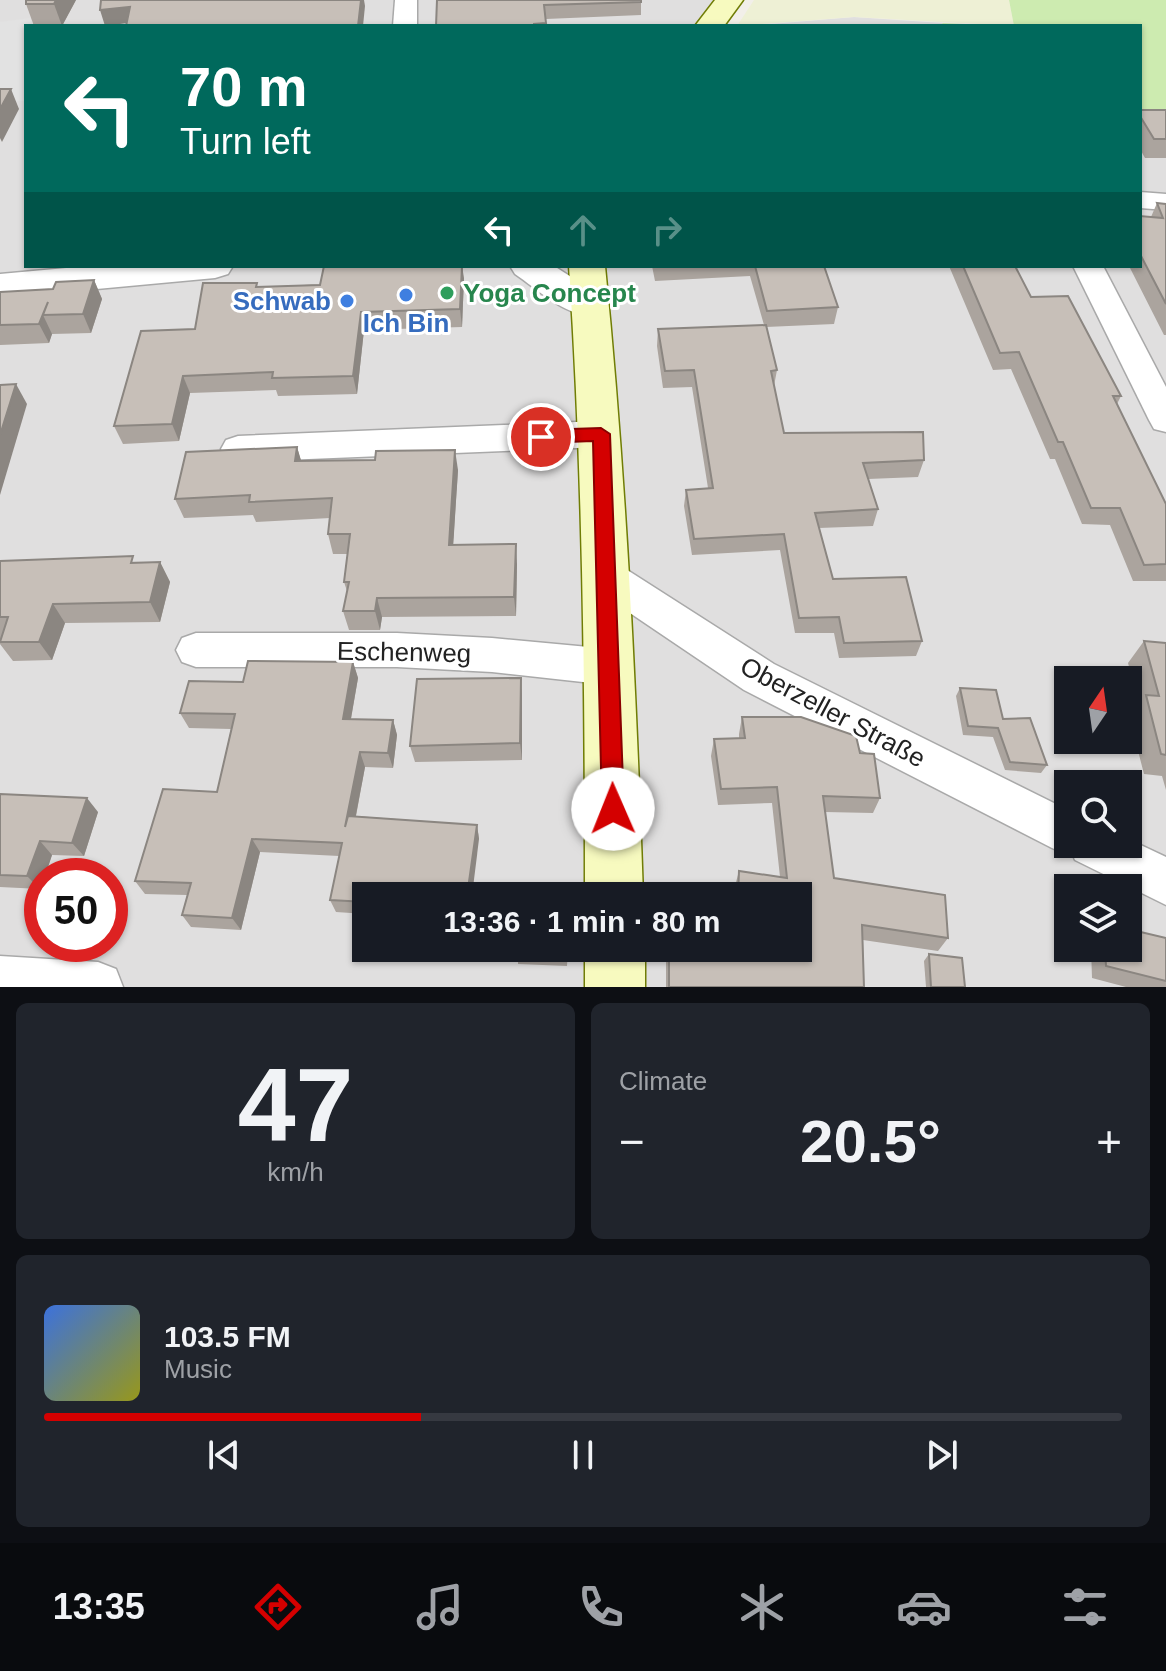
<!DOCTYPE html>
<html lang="en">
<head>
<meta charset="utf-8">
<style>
  body { margin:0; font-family:Helvetica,sans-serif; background:#20242c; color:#f1f3f6; height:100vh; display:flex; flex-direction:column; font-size:30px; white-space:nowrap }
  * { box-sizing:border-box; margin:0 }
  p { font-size:26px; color:#9ea1a6 }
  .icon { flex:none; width:44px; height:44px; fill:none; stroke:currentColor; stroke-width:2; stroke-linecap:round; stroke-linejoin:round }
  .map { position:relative; height:987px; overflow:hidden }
  .side { display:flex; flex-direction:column; gap:16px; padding:16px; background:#0d0f14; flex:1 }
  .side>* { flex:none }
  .banner { position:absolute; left:24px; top:24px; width:1118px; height:244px; border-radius:0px; box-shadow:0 2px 6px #0004; background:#00695c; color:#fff; overflow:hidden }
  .needle { width:52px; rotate:13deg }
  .controls { position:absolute; left:1054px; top:666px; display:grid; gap:16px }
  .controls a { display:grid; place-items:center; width:88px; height:88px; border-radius:0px; background:#171b24; box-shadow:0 2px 6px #0004; font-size:40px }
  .speed { position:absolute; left:24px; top:858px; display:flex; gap:16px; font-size:40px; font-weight:700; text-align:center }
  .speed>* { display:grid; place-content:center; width:104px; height:104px; border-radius:50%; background:#171b24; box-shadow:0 2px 6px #0004; line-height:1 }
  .speed .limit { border:12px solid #d22; background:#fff; color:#111 }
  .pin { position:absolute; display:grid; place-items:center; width:68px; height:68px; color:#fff; margin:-34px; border:4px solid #fff; border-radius:50%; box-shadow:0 2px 8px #0007 }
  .me { position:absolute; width:88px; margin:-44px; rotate:359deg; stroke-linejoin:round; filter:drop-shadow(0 0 6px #0008) }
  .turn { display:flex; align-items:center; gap:28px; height:168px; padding:0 24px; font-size:36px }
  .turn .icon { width:104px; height:104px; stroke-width:2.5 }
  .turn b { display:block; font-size:56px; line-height:68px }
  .lanes { display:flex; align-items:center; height:76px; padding:0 24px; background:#0003; justify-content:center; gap:40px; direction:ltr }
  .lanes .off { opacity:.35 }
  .big { font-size:60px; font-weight:700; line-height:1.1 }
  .side .widget { flex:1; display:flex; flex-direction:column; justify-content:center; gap:12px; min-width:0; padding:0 28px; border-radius:12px; background:#20242c }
  .side .dial { align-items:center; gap:0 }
  .dial b { font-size:104px; line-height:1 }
  .song { display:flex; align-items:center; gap:24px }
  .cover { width:96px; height:96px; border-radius:12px; background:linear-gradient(135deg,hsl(220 70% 55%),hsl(60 70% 35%)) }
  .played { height:8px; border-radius:4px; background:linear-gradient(90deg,#d40000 35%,#363941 35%) }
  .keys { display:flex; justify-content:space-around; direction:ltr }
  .heat { display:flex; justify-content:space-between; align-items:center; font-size:44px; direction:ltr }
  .side .tiles { flex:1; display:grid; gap:16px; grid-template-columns:1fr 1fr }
  .widget:last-child { grid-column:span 2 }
  .trip { position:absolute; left:352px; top:882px; width:460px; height:80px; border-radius:0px; background:#171b24; box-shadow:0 2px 6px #0004; font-weight:700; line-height:80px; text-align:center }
  .tabs { display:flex; height:128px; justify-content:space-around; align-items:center; background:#090b0e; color:#9ea1a6 }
  .tabs .icon { width:56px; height:56px }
  .tabs .on { color:#d40000 }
  .tabs b { font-size:36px; color:#f1f3f6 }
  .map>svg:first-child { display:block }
</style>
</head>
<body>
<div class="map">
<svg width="1166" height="987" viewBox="0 0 1166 987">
  <rect width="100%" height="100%" fill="#f2efe9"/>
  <g fill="#e0dfdf" fill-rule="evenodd">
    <path d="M 0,0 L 729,0 L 709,26 L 26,26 L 26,266 L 1140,266 L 1140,111 L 1166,112 L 1166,987 L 0,987 ZM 1068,680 L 1128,680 L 1128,740 L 1068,740 ZM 1068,784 L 1128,784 L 1128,844 L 1068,844 ZM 42,876 L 110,876 L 110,944 L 42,944 ZM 1068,888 L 1128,888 L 1128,948 L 1068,948 ZM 366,896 L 798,896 L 798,948 L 366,948 Z"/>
    <path d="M 854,17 L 942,23 L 944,26 L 747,26 Z"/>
  </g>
  <path fill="#eef0d5" d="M 754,0 L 1009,0 L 1014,26 L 854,17 L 737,26 Z"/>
  <path fill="#cdebb0" d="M 1009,0 L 1166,0 L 1166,112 L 1140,111 L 1140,26 L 944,26 L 942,23 L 1014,26 Z"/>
  <path fill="#e2e2e2" d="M 31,18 L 31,26 L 26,26 L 26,101 L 0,101 L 0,22 Z"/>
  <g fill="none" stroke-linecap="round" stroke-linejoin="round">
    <g stroke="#a9a9a9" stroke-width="3">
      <g id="minor">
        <path d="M 395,0 L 417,0 L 417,26 L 393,26 Z"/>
        <path d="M 1140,192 L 1166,194 L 1166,210 L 1140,208 Z"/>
        <path d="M 1073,266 L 1103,266 L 1166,387 L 1166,432 L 1154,429 L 1149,420 Z"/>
        <path d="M 601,421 L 613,425 L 618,434 L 613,443 L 601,447 L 238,462 L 226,458 L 221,449 L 226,440 L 238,436 Z"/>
        <path d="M 607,561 L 621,566 L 774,664 L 1068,810 L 1068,844 L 1128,844 L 1128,839 L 1166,857 L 1166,905 L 1075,860 L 1072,853 L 1068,855 L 1052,848 L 744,690 L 593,588 L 588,577 L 593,566 Z"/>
        <path d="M 196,633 L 397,633 L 492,638 L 610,649 L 624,655 L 630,667 L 624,679 L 610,685 L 492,672 L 397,667 L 196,667 L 182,662 L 176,650 L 182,638 Z"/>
        <path d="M 0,956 L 98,962 L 116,969 L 123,987 L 0,987 Z"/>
      </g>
    </g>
    <g stroke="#a9a9a9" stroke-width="3">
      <g id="tertiary">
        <path d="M 88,266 L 233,266 L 228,274 L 215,278 L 0,298 L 0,274 Z"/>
        <path d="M 510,266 L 554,266 L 601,296 L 607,305 L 601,314 C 571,322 540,291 515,274 Z"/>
      </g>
    </g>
    <g stroke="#707d05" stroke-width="3">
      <g id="secondary">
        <path d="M 715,0 L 743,0 L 724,26 L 695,26 Z"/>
        <path d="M 569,266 L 605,266 C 626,476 636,685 643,896 L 585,896 C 585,686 583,476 569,266 Z"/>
        <rect x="585" y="948" width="60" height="39"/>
      </g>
    </g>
    <use href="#minor" fill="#fff" fill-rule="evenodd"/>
    <use href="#tertiary" fill="#fff" fill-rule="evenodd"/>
    <use href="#secondary" fill="#f7fabf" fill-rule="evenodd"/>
  </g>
  <g fill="#aba49e">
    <path d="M 76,0 L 62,26 L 34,26 L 26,4 Z"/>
    <path d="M 437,0 L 641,2 L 641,15 L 546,19 L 546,26 L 436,26 Z"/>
    <path d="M 1140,110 L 1166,110 L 1166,158 L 1145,158 L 1140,149 Z"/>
    <path d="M 1157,203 L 1166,204 L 1166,335 L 1164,335 L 1129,266 L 1140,266 L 1140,216 L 1151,217 Z"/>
    <path d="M 652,266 L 824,266 L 838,307 L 834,324 L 766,327 L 777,370 L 774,386 L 784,433 L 924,460 L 918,477 L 868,479 L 878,509 L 873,526 L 819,528 L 833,579 L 922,641 L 916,656 L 839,658 L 834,633 L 795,633 L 780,550 L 692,555 L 684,506 L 686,490 L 708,488 L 692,387 L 663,388 L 657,346 L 658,329 L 764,325 L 750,276 L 655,281 Z"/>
    <path d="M 949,266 L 1015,266 L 1031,297 L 1121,396 L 1117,404 L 1166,504 L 1166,581 L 1133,581 L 1110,525 L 1082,524 L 1055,459 L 1050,459 L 1011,369 L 993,370 Z"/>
    <path d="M 464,278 L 462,327 L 364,330 L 357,394 L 278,396 L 276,390 L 190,393 L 179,441 L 123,444 L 114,426 L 195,329 L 258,287 Z"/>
    <path d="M 94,280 L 102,299 L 91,333 L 52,334 L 49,343 L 0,345 L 0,292 L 53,289 Z"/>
    <path d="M 297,447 L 301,461 L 458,470 L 453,545 L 517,564 L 516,616 L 382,617 L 380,630 L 349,630 L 343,611 L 347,591 L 344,582 L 348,554 L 333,554 L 328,534 L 330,518 L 256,522 L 253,515 L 184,518 L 175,499 Z"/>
    <path d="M 0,561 L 160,562 L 170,582 L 160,622 L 65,623 L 52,660 L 13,661 L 0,644 Z"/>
    <path d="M 1144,641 L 1166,643 L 1166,790 L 1162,776 L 1144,774 L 1129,716 L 1139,704 L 1128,663 Z"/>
    <path d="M 353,662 L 358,678 L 351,719 L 393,720 L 397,735 L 393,768 L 365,767 L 356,816 L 477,825 L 479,839 L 366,896 L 366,914 L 336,912 L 330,900 L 339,856 L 260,852 L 241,930 L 191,927 L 182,915 L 187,895 L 145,894 L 135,881 L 217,792 L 231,729 L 189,728 L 180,713 L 243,682 Z"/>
    <path d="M 521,678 L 522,695 L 522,760 L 415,762 L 410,746 Z"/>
    <path d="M 960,688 L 1003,719 L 1047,765 L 1041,773 L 1005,770 L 993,737 L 963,735 L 956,696 Z"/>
    <path d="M 742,717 L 860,753 L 880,798 L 873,813 L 825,812 L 834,878 L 948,938 L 938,951 L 863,940 L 864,987 L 666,987 L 666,948 L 798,948 L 798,896 L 735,896 L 735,886 L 739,871 L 780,877 L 772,803 L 718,805 L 711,756 L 714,739 L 739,738 L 739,734 Z"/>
    <path d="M 0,794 L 98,812 L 84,856 L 52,855 L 45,876 L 42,876 L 40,889 L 0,887 Z"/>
    <path d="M 1166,938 L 1166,987 L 1126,987 L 1092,978 L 1091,948 L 1128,948 Z"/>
    <path d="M 568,948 L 567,966 L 518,964 L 518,957 Z"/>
    <path d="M 929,954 L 965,987 L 926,987 L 924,961 Z"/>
  </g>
  <g fill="#8b8681">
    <path d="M 56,0 L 76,0 L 62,26 L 54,4 Z"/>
    <path d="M 361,0 L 364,0 L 365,6 L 363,26 L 358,26 Z"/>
    <path d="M 130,7 L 135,22 L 105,26 L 100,10 Z"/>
    <path d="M 11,89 L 19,109 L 2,142 L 0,138 L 0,109 Z"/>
    <path d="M 462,266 L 464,278 L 462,327 L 460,309 Z"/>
    <path d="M 94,280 L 102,299 L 91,333 L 83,314 Z"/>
    <path d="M 361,312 L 364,330 L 357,394 L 353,376 Z"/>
    <path d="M 43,315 L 52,334 L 49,343 L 39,324 Z"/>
    <path d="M 183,376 L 190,393 L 179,441 L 172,424 Z"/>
    <path d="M 16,384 L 27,404 L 0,495 L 0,435 Z"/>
    <path d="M 297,447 L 303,467 L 295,461 Z"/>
    <path d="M 455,450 L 458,470 L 452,564 L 449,545 Z"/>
    <path d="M 516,544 L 517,564 L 516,616 L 514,597 Z"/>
    <path d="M 160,562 L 170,582 L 160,622 L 150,602 Z"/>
    <path d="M 377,598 L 382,617 L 380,630 L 375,611 Z"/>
    <path d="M 53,604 L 65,623 L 52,660 L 39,642 Z"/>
    <path d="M 353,662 L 358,678 L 348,735 L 343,719 Z"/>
    <path d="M 521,678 L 522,695 L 522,760 L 520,743 Z"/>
    <path d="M 393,720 L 397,735 L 393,768 L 388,753 Z"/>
    <path d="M 360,752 L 365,767 L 351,841 L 345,827 Z"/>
    <path d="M 87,798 L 98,812 L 84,856 L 72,843 Z"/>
    <path d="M 477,825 L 479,839 L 472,896 L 467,896 Z"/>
    <path d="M 252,839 L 260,852 L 241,930 L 232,918 Z"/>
    <path d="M 40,841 L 52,855 L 45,876 L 42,876 L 42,884 L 40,889 L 27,876 Z"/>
  </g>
  <g fill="#c7bfb8" stroke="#8b8681" stroke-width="2">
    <path d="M 26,0 L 56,0 L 54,4 L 26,4 Z"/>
    <path d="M 101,0 L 361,0 L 358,26 L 126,26 L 130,7 L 100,10 Z"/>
    <path d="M 437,0 L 641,0 L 641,2 L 544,5 L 546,23 L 534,24 L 534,26 L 436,26 Z"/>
    <path d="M 0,89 L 11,89 L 0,109 Z"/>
    <path d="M 1140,110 L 1166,110 L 1166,139 L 1154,139 L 1140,116 Z"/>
    <path d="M 1157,203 L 1166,204 L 1166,304 L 1140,254 L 1140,216 L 1163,218 Z"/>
    <path d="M 324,266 L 462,266 L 460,309 L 361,312 L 353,376 L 272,378 L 273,372 L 183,376 L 172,424 L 114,426 L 141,331 L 195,329 L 203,283 L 257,283 L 256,287 L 320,285 Z"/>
    <path d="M 755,266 L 824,266 L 838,307 L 767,311 Z"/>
    <path d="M 963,266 L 1015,266 L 1031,297 L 1068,296 L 1121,396 L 1113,396 L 1166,504 L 1166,564 L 1144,565 L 1120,508 L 1091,508 L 1063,442 L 1058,442 L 1019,352 L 1000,353 Z"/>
    <path d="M 94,280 L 83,314 L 43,315 L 48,302 L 39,324 L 0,325 L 0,292 L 53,289 L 56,282 Z"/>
    <path d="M 766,325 L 777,370 L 771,371 L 784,433 L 923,432 L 924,460 L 863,463 L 878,509 L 815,513 L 833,579 L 906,577 L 922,641 L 844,643 L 839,617 L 799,618 L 784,534 L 694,539 L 686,490 L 713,488 L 694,370 L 665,371 L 658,329 Z"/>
    <path d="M 16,384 L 0,435 L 0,385 Z"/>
    <path d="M 297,447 L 295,461 L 375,460 L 376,451 L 455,450 L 449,545 L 516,544 L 514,597 L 377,598 L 375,611 L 343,611 L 349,582 L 344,582 L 350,534 L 328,534 L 332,498 L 249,502 L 250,495 L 175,499 L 186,452 Z"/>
    <path d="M 133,556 L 131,563 L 160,562 L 150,602 L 53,604 L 39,642 L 0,642 L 8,617 L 0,617 L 0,561 Z"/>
    <path d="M 1144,641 L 1166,643 L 1166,755 L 1161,754 L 1146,695 L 1159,696 Z"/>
    <path d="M 248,661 L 353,662 L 343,719 L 393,720 L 388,753 L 360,752 L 345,827 L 348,816 L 477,825 L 467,896 L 366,896 L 366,902 L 330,900 L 342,843 L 252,839 L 232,918 L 182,915 L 191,883 L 135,881 L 163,789 L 217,792 L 235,714 L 180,713 L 189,681 L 243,682 Z"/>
    <path d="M 521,678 L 520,743 L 410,746 L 417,679 Z"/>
    <path d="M 960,688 L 996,690 L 1003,719 L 1030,718 L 1047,765 L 1010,762 L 998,728 L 968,726 Z"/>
    <path d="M 742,717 L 801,717 L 856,736 L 860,753 L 874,754 L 880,798 L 823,796 L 834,878 L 945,895 L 948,938 L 862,925 L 864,987 L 669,987 L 669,948 L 798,948 L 798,896 L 738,896 L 739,871 L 787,878 L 777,787 L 721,789 L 714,739 L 745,738 Z"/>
    <path d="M 0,794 L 87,798 L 72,843 L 40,841 L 27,876 L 0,875 Z"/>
    <path d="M 522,891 L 570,893 L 570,896 L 522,896 Z"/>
    <path d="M 1128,929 L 1166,938 L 1166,981 L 1106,966 L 1105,948 L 1128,948 Z"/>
    <path d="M 518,948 L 568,948 L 567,960 L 518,957 Z"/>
    <path d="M 929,954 L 962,958 L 965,987 L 931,987 Z"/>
  </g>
  <path fill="#d40000" stroke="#8a0000" stroke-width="2" d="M 601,428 L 610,434 L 624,809 L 621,817 L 613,820 L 605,817 L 602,809 L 593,441 L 541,443 L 532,437 L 541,430 Z"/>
  <circle fill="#2e9e5b" stroke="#fff" stroke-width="3" cx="447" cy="293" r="8"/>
  <g fill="#3f7fe0" stroke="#fff" stroke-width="3">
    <circle cx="406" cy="295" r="8"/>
    <circle cx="347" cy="301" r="8"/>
  </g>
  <g text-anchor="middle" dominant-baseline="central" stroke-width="6" stroke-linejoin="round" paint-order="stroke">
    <g font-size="26" font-weight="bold" fill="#27864d" stroke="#fff" text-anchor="start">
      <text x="463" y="293">Yoga Concept</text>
    </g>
    <g font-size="26" font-weight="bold" fill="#366cbe" stroke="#fff" text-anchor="end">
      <text x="331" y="301">Schwab</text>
      <text x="406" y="323" text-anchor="middle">Ich Bin</text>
    </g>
    <g font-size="26" fill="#222" stroke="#fff">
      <text transform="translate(404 652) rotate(1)">Eschenweg</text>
      <text transform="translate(833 712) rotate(28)">Oberzeller Straße</text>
    </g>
  </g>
</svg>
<div class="controls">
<a><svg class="needle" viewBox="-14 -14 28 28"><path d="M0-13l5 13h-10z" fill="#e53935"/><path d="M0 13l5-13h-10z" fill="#9ea1a6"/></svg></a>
<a><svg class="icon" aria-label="search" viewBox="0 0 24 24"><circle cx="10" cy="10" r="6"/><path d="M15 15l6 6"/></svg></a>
<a><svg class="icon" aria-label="layers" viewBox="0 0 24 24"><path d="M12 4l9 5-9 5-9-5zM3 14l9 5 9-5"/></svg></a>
</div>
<div class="speed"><div class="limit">50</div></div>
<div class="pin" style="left:541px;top:437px;background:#d93025"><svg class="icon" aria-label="arrive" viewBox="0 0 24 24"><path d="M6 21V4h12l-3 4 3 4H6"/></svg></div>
<svg class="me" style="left:613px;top:809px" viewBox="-20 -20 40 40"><circle r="19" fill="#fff"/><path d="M0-13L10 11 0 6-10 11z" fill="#d40000"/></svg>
<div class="trip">13:36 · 1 min · 80 m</div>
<div class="banner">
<div class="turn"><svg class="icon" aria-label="left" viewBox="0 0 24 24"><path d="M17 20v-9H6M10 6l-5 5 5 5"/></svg><div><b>70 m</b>Turn left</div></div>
<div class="lanes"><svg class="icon" aria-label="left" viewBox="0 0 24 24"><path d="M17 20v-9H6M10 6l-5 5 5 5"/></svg><svg class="icon off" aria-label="ahead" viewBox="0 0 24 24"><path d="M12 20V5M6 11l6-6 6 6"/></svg><svg class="icon off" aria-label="right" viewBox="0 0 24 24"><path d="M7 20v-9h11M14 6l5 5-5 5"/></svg></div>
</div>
</div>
<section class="side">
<div class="tiles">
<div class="widget dial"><b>47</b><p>km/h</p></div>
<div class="widget"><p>Climate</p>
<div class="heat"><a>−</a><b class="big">20.5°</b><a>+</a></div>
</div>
<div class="widget">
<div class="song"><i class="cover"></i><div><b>103.5 FM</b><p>Music</p></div></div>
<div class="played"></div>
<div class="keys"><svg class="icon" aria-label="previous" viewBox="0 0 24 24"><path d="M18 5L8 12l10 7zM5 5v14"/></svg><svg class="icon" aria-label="pause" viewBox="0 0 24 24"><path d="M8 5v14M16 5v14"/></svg><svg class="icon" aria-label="next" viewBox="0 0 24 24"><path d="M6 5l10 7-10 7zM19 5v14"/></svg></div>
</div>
</div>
</section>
<nav class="tabs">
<b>13:35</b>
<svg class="icon on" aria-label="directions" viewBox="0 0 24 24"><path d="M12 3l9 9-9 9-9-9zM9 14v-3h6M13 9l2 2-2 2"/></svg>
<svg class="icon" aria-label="music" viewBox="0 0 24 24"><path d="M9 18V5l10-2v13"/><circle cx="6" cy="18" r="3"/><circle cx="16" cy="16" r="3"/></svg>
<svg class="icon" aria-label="phone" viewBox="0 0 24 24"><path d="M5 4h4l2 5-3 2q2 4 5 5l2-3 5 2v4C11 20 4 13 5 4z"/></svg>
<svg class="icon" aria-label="climate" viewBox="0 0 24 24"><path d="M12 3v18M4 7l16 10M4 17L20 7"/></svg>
<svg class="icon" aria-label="car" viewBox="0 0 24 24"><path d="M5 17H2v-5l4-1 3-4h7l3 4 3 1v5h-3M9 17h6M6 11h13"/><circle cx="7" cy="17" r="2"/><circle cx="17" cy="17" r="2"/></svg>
<svg class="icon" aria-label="filters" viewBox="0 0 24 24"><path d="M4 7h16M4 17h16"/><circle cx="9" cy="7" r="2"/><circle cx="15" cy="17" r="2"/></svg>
</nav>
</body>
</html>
